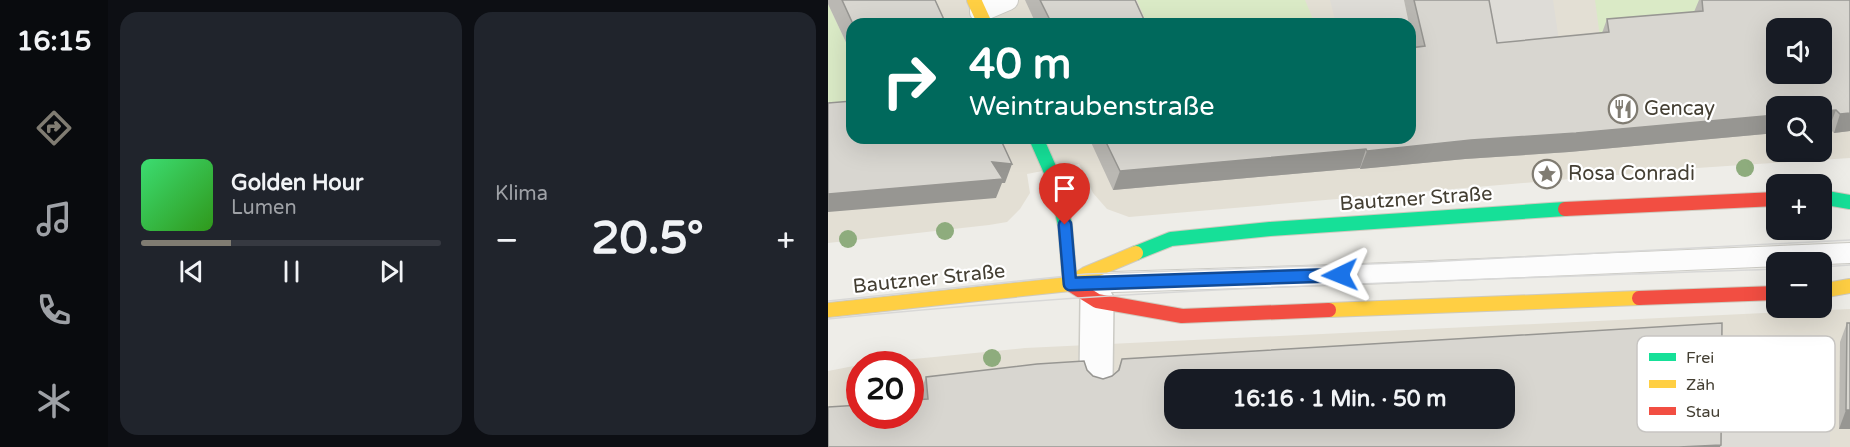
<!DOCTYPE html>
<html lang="de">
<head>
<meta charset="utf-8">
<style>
  body { margin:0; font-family:"Varela Round",sans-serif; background:#20242c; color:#f1f3f6; height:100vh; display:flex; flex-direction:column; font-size:22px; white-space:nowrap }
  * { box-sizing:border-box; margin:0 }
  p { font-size:20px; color:#9ea1a6 }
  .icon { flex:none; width:33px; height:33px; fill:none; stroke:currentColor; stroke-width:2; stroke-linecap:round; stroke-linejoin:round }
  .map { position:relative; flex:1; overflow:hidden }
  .sheet { display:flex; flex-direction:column; gap:12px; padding:12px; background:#0d0f14; width:720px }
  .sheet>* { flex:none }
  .top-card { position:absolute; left:18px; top:18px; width:570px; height:126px; border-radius:18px; box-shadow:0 6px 24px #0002; background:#00695c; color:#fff; overflow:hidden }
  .tools { position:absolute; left:938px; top:18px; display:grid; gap:12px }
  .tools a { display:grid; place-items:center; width:66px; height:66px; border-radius:12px; background:#171b24; box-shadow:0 6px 24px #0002; font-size:30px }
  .speed { position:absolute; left:18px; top:351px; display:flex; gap:12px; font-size:30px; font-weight:700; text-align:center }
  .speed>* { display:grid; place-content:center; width:78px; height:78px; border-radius:50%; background:#171b24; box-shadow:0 6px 24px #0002; line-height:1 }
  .speed .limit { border:9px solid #d22; background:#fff; color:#111 }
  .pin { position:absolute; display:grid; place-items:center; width:51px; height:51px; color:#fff; margin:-62px -26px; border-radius:50% 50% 50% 0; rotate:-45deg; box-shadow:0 0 6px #0007 }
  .pin .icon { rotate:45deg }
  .me { position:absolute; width:66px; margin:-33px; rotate:268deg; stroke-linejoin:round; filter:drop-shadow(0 0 4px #0008) }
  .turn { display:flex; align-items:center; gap:21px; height:126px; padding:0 24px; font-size:27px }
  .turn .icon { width:78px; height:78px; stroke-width:2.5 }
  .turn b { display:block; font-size:42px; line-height:51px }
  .big { font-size:45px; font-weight:700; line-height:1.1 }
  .sheet .card { flex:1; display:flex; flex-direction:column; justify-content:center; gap:9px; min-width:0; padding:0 21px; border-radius:18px; background:#20242c }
  .song { display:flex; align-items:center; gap:18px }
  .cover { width:72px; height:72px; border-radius:9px; background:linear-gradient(135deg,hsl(140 70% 55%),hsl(110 70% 35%)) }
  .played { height:6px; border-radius:3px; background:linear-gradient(90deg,#807c72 30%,#363941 30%) }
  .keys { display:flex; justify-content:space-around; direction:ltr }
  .heat { display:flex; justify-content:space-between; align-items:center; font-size:33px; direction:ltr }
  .sheet .tiles { flex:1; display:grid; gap:12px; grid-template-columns:repeat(2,1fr) }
  .trip { position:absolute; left:336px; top:369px; width:351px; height:60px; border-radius:18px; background:#171b24; box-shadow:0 6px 24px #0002; font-weight:700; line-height:60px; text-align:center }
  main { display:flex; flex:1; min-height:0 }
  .tab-bar { display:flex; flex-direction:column; width:108px; justify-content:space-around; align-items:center; background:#090b0e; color:#9ea1a6 }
  .tab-bar .icon { width:42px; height:42px }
  .tab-bar .selected { color:#807c72 }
  .tab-bar b { font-size:27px; color:#f1f3f6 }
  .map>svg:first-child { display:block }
</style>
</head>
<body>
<main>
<nav class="tab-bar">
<b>16:15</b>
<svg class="icon selected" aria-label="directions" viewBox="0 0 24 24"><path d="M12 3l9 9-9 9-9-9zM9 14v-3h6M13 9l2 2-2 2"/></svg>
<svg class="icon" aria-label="music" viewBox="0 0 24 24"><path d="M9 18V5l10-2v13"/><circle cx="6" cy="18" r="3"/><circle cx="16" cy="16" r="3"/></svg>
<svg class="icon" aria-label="phone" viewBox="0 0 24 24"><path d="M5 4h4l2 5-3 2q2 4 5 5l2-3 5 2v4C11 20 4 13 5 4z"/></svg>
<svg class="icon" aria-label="climate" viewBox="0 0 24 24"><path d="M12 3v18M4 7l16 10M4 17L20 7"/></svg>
</nav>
<section class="sheet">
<div class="tiles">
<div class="card">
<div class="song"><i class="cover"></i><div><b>Golden Hour</b><p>Lumen</p></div></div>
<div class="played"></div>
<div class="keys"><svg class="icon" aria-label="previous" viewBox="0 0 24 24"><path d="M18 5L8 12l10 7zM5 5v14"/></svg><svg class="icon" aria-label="pause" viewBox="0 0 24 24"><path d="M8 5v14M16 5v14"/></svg><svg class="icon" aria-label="next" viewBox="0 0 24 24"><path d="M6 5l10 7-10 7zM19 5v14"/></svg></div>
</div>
<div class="card"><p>Klima</p>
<div class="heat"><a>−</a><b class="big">20.5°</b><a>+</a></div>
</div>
</div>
</section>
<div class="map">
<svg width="1022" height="447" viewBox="0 0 1022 447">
  <rect width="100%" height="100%" fill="#eeede8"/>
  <g fill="#e3dfd4" fill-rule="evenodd">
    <path d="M 0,0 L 1022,0 L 1022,158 L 869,168 L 301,217 L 279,209 L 265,193 L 251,164 L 199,174 L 202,193 L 192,209 L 179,222 L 161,225 L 0,243 ZM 24,24 L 582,24 L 582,138 L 24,138 ZM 948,28 L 993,28 L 993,74 L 948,74 ZM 948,106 L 993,106 L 993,152 L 948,152 Z"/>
    <path d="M 1022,309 L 1022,447 L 0,447 L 0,371 L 31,365 L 32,416 L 82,416 L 82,364 L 35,364 L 197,348 ZM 346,380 L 676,380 L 676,418 L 346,418 Z"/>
  </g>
  <g fill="#daeac6">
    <path d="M 309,0 L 477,0 L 487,24 L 319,24 Z"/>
    <path d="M 767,0 L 937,0 L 772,37 Z"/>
    <path d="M 0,4 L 24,55 L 24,125 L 0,128 Z"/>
  </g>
  <g fill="#dedcd7">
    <path d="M 502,0 L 576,0 L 581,24 L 508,24 Z"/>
    <path d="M 650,0 L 725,0 L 733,55 L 662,61 Z"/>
    <path d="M 1002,359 L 1002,447 L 886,447 L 887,361 Z"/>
  </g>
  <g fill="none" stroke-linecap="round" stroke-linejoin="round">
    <g stroke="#cccbc5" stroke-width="22">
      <g id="lane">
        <path d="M 152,12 L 180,0"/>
        <path d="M 254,283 L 534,274 L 1022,253"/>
      </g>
    </g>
    <g stroke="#cccbc5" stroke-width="36">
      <path id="street" d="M 268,379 L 269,301"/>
    </g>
    <g stroke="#cecabe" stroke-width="16">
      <g id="fast">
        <path d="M 208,138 L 227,181 L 237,225 L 242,284"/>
        <path d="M 993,197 L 1022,202"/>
        <path d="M 308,253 L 343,239 L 442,229 L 737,209"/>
      </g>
    </g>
    <g stroke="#cecabe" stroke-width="16">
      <g id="slow">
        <path d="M 146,0 L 157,24"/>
        <path d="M 993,291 L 1022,286"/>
        <path d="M 0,310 L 242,284 L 258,274 L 308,253"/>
        <path d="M 501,310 L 811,298"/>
      </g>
    </g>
    <g stroke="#cecabe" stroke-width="16">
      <g id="jam">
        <path d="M 737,209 L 948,199"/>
        <path d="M 242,284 L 269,301 L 354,316 L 501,310"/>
        <path d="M 811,298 L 948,293"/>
      </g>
    </g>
    <use href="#lane" stroke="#fcfcfc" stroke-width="20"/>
    <use href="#street" stroke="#fcfcfc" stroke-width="33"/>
    <use href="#fast" stroke="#16e098" stroke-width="14"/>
    <use href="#slow" stroke="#ffcf43" stroke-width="14"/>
    <use href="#jam" stroke="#f24e42" stroke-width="14"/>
    <g stroke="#d8d8d7" stroke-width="1.5">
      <path d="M 993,267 L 1022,265"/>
      <path d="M 0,301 L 258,274 L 597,262 L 1022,240"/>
      <path d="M 0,319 C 315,286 632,281 948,269"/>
    </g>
  </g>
  <g fill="#8eac7d">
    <circle cx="917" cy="168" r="9"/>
    <circle cx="117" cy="231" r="9"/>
    <circle cx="20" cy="239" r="9"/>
    <circle cx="164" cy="358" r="9"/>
  </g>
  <g fill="#bab8b3">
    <path d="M 0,0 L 107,0 L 118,24 L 24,24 L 24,55 L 0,4 Z"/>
    <path d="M 197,0 L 307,0 L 318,24 L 208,24 Z"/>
    <path d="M 576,0 L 661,0 L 669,43 L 774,33 L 779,19 L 866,12 L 871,0 L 1022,0 L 1022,131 L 1006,133 L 1001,128 L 993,129 L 993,106 L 948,106 L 948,133 L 741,152 L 637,159 L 532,169 L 532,168 L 285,190 L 261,138 L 582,138 L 586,48 L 582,29 L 582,24 L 581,24 Z"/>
    <path d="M 894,323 L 91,400 L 91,396 L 98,377 L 259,370 L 265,376 L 275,379 L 284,376 L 289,372 L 294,359 Z"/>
    <path d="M 1019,323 L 1022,323 L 1022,429 L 1011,429 L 1012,342 Z"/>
  </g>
  <g fill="#979692">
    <path d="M 1008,110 L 1001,128 L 993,129 L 993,111 Z"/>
    <path d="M 1022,113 L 1022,131 L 1006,133 L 1012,114 Z"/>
    <path d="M 948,115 L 948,133 L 741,152 L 637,159 L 532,169 L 539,151 L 643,140 Z"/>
    <path d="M 538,149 L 532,168 L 285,190 L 292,171 Z"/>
    <path d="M 164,162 L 184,164 L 177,183 L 174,183 L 168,198 L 0,212 L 0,194 Z"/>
    <path d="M 1018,410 L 1022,410 L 1022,429 L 1011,429 Z"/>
    <path d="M 893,445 L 892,447 L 851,447 Z"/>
  </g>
  <g fill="#d8d6d0" stroke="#979692" stroke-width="1.5" fill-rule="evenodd">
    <path d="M 14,0 L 107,0 L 118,24 L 25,24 Z"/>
    <path d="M 212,0 L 307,0 L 318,24 L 224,24 Z"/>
    <path d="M 586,0 L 661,0 L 669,43 L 781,32 L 779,19 L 875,11 L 874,0 L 1022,0 L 1022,113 L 1012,114 L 1008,110 L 993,111 L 993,106 L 948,106 L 948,115 L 748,133 L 643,140 L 539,151 L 538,149 L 292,171 L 276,138 L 582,138 L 582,48 L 597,46 ZM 948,28 L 993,28 L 993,74 L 948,74 Z"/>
    <path d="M 24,101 L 24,138 L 172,138 L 184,164 L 164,162 L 175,179 L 0,194 L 0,103 Z"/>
    <path d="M 894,323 L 893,445 L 851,447 L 0,447 L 0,407 L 32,405 L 32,416 L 82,416 L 82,400 L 100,399 L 98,377 L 209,364 L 256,361 L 259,370 L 265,376 L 275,379 L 284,376 L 291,370 L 294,359 ZM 346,380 L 676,380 L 676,418 L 346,418 Z"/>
    <path d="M 1019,323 L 1022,323 L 1022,410 L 1018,410 Z"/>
  </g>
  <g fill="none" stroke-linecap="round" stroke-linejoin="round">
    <g stroke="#114b97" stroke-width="15">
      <path id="route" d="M 237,225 L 242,284 L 512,275"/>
    </g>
    <use href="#route" stroke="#1a73e8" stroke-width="10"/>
  </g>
  <defs>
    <g id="restaurant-ring" transform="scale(1.5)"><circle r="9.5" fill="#fff" stroke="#807c72" stroke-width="1.5"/><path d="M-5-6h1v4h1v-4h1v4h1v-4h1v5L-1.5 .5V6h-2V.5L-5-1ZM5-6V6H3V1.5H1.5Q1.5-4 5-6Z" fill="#807c72"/></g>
    <g id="sight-ring" transform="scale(1.5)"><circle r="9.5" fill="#fff" stroke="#807c72" stroke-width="1.5"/><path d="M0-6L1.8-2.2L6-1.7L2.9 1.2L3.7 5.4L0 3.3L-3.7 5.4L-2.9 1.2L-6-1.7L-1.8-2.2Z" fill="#807c72"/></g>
  </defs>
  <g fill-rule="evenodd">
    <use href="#restaurant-ring" x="795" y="109"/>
    <use href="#sight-ring" x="719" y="174"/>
  </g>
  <g text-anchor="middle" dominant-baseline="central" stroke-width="4.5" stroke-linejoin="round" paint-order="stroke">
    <g font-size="20" fill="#443f33" stroke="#fff" text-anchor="start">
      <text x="816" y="109">Gencay</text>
      <text x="740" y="174">Rosa Conradi</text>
    </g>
    <g font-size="20" fill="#443f33" stroke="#fff">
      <text transform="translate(588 199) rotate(-4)">Bautzner Straße</text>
      <text transform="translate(101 279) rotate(-6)">Bautzner Straße</text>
    </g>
  </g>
  <rect x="809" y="336" width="198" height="96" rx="9" fill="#fff" stroke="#c7c5c2" stroke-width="1.5"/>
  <rect x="821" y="353" width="27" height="8" fill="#16e098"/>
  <rect x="821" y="380" width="27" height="8" fill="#ffcf43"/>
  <rect x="821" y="407" width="27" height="8" fill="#f24e42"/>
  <g font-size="16" fill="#443f33">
    <text x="858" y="363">Frei</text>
    <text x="858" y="390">Zäh</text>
    <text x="858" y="417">Stau</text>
  </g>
</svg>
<div class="tools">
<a><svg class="icon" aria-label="sound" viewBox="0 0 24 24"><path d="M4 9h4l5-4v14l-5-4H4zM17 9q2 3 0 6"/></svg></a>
<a><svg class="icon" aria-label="search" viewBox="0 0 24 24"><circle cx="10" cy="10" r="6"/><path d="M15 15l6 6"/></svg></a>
<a>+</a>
<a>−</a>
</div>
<div class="speed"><div class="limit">20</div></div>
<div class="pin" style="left:237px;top:225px;background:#d93025"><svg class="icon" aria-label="arrive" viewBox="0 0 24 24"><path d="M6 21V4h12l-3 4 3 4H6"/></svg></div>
<svg class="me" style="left:512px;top:275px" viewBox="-20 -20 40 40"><path d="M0-17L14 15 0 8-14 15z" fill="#1a73e8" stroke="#fff" stroke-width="4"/></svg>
<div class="trip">16:16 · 1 Min. · 50 m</div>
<div class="top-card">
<div class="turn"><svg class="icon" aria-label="right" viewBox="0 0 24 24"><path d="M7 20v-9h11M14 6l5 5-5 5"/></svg><div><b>40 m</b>Weintraubenstraße</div></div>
</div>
</div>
</main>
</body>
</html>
